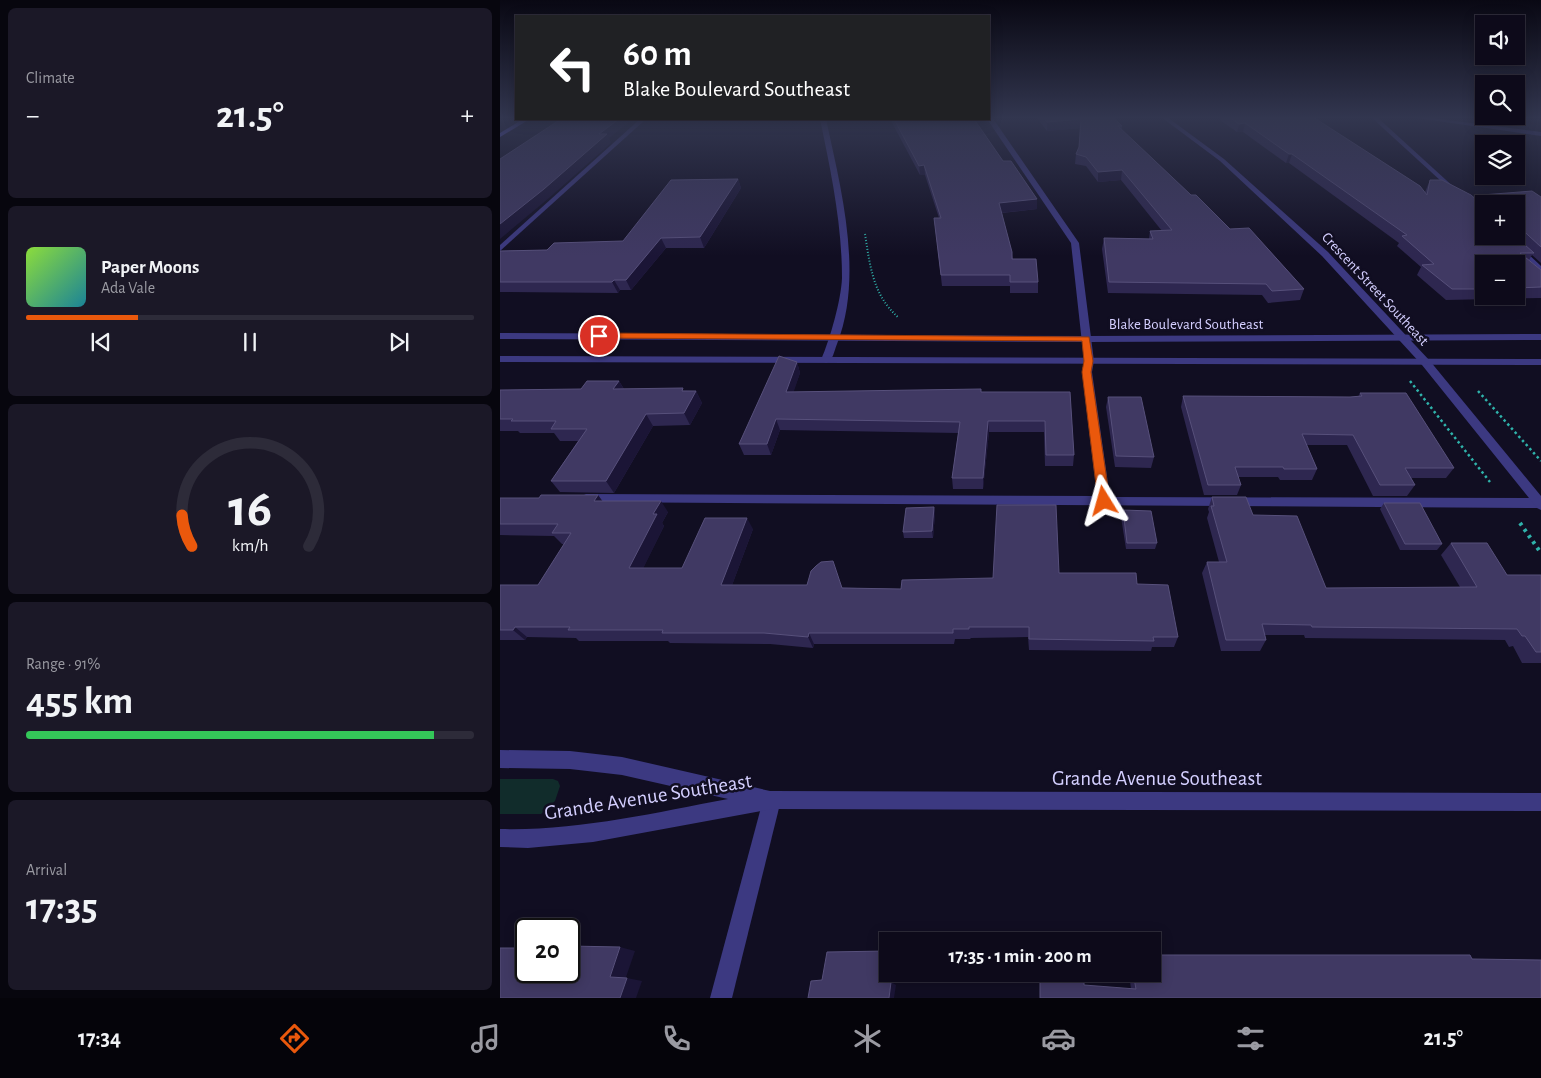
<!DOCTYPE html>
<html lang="en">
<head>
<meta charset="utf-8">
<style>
  body { margin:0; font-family:"Alegreya Sans",sans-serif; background:#1b1827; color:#f1f3f6; height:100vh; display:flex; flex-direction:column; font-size:19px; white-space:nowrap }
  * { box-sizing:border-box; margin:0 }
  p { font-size:16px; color:#9a9aa2 }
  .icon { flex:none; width:28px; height:28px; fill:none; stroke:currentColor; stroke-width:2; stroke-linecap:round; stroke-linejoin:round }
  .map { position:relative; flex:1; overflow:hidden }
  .panel { display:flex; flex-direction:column; gap:8px; padding:8px; background:#07060e; width:500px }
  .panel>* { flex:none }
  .banner { position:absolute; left:15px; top:15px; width:475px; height:105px; border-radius:0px; box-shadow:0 2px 12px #0003,0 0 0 1px #2d2b39; background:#202124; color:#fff; overflow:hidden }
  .buttons { position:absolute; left:975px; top:15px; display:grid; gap:10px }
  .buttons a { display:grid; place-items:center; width:50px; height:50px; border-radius:0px; background:#0d0a1a; box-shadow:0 2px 12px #0003,0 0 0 1px #2d2b39; font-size:25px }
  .speed { position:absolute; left:15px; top:918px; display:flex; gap:10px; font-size:25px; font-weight:700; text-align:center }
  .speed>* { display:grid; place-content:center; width:65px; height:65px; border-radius:50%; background:#0d0a1a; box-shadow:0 2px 12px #0003,0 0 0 1px #2d2b39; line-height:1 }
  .speed .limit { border:2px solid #111; border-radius:8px; background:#fff; color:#111 }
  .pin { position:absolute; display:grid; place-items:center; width:42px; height:42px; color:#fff; margin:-21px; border:2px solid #fff; border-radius:50%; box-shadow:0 1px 5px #0007 }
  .me { position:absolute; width:55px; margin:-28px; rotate:352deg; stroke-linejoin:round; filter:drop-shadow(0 0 4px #0008) }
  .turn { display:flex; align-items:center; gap:18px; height:105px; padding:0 25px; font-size:22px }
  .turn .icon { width:65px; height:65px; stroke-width:2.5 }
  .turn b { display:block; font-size:35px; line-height:42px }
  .big { font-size:38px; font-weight:600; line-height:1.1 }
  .panel .widget { flex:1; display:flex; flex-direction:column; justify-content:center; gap:8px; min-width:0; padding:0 18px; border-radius:8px; background:#1b1827 }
  .panel .dial { align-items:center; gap:0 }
  .dial svg { height:130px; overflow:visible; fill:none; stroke:#2d2b39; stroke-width:7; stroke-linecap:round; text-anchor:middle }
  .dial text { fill:#f1f3f6; stroke:none }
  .song { display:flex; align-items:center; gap:15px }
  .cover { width:60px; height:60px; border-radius:8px; background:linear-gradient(135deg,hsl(90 70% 55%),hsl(190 70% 35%)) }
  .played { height:5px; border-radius:2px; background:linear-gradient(90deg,#ea580c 25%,#2d2b39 25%) }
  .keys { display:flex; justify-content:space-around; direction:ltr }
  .heat { display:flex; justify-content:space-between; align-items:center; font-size:28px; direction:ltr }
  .charge { height:8px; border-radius:4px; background:linear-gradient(90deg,#34c759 91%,#2d2b39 0) }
  .trip { position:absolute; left:379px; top:932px; width:282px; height:50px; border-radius:0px; background:#0d0a1a; box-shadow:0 2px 12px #0003,0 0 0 1px #2d2b39; font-weight:600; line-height:50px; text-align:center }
  .menu { display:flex; height:80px; justify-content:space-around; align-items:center; background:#05040a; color:#9a9aa2 }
  .menu .icon { width:35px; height:35px }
  .menu .current { color:#ea580c }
  .menu b { font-size:22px; color:#f1f3f6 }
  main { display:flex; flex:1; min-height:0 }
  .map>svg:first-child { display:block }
</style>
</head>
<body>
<main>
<section class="panel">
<div class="widget"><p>Climate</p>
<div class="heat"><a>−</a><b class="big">21.5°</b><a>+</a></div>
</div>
<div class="widget">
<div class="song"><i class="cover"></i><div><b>Paper Moons</b><p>Ada Vale</p></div></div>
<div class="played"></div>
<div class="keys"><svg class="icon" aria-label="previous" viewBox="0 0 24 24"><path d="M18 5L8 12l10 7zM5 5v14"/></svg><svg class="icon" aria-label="pause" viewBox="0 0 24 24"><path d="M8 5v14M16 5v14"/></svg><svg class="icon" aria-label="next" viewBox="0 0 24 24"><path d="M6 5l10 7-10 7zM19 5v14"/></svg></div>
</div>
<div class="widget dial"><svg viewBox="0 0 100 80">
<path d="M14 69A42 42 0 1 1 86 69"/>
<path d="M14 69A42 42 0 0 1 8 50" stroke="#ea580c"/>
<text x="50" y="56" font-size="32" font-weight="700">16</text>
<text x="50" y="72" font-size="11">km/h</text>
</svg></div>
<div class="widget"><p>Range · 91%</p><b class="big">455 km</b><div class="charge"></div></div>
<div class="widget"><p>Arrival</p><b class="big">17:35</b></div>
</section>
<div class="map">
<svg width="1041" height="998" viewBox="0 0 1041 998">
  <rect width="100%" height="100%" fill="#110e22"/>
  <path fill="#112c2b" d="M 0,779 L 53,779 L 58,781 L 60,786 L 55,801 L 41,814 L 0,814 Z"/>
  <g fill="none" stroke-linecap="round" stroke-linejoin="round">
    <path stroke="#2fb3ab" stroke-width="2" stroke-dasharray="1 2" stroke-linecap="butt" d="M 365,234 C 370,266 373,296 399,318"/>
    <g stroke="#2fb3ab" stroke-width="2.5" stroke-dasharray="2.5 3" stroke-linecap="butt">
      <path d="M 910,381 L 990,482"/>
      <path d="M 978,391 L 1041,461"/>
    </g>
    <path stroke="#2fb3ab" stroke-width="4" stroke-dasharray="3 4.5" stroke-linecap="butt" d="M 1020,523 L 1041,553"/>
    <g fill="#3c3981" fill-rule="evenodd">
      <path d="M 489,117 L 492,117 L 579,243 L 594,361 L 592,372 L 610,497 L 1041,498 L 1041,508 L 82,502 L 80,499 L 82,496 L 86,494 L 597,496 L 582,372 L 584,361 L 571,243 L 487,119 Z"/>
      <path d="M 871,117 L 877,117 L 957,190 L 957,192 L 953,192 Z"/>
      <path d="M 140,119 L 146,119 L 0,251 L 0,245 Z"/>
      <path d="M 1000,236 L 1009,236 L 1041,266 L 1041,273 Z"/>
    </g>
    <g fill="#3c3981" fill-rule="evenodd">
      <path d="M 661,117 L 667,117 L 724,159 L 828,252 L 930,361 L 1041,496 L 1041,510 L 1037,508 L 922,365 L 822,256 L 720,161 Z"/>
      <path d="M 320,119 L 326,119 C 341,189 364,275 337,344 C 334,351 333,361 326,363 L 321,360 C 330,339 341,301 342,278 C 342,224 331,172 320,119 Z"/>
      <path d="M 272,791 L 278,794 L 281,800 L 232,998 L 210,998 L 263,800 L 266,794 Z"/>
    </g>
    <g fill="#3c3981" fill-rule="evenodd">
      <path d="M 910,117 L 924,117 L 1041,132 L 1041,136 Z"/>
      <path d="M 0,333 L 586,336 L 1041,334 L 1041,340 L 586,342 L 0,339 Z"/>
      <path d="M 0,356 L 1041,359 L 1041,365 L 0,362 Z"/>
      <path d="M 0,750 L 70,751 L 122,757 L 270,791 L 1041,793 L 1041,811 L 272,809 L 93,842 L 28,848 L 0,847 L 0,829 C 77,831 153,813 228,799 L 122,775 L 70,769 L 0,768 Z"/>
    </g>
    <path fill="#6b66fe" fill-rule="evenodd" d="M 23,119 L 30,119 L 0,137 L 0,133 Z"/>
  </g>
  <g fill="#2e2750" fill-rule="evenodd">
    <path d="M 536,117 L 613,117 L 622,126 L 622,130 L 691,195 L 730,229 L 804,289 L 800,300 L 768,303 L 762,295 L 608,293 L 602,249 L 604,238 L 649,239 L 650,231 L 662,231 L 621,180 L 598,182 L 586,166 L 575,164 L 576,154 L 579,147 L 580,128 L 547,131 Z"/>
    <path d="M 721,117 L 813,117 L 925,192 L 930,180 L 979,202 L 982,195 L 1041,197 L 1041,263 L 1032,255 L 1029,260 L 1041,270 L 1041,298 L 946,300 L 917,275 L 921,267 L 897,246 L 899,243 L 789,163 L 786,163 L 743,132 L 737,132 L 720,120 ZM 984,204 L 1016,204 L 1016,236 L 984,236 ZM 984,264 L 1016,264 L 1016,296 L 984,296 Z"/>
    <path d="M 390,119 L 474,119 L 503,161 L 537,199 L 537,209 L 502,213 L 513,259 L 538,282 L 538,293 L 510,293 L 510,286 L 442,286 L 434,218 L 439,218 L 425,175 L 420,175 Z"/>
    <path d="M 238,179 L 241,188 L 204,248 L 166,248 L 131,290 L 120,290 L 118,293 L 0,292 L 0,251 L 47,250 L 123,241 Z"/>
    <path d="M 297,362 L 300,373 L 293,392 L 570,392 L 574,455 L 573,466 L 545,466 L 544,432 L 489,432 L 483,489 L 453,489 L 452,478 L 458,433 L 280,430 L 271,455 L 244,455 L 239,444 Z"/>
    <path d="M 119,381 L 124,389 L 196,391 L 202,403 L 190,425 L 153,426 L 114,493 L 60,492 L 51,481 L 78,441 L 60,441 L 54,433 L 20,433 L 18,431 L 0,431 L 0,390 L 81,389 Z"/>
    <path d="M 860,393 L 954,468 L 946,478 L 911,478 L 915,485 L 907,496 L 873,496 L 847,445 L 807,445 L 817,469 L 812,480 L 780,480 L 778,477 L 738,477 L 741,485 L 737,495 L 704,495 L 681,407 L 683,396 L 850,397 L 858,397 Z"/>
    <path d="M 608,397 L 654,457 L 651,468 L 615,467 L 606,407 Z"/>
    <path d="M 98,495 L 102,501 L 168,512 L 162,523 L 164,526 L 143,568 L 182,568 L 253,529 L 232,585 L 401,589 L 493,578 L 559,573 L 637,584 L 678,637 L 674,647 L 652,647 L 651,651 L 529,650 L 528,637 L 471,638 L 470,639 L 455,639 L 454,644 L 314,644 L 313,648 L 270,644 L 170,643 L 168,641 L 79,641 L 76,638 L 27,637 L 25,640 L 0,640 L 0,585 L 38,585 L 65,544 L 62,544 L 54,536 L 0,535 L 0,498 L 39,498 Z"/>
    <path d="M 712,497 L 753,515 L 826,588 L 960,587 L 941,555 L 951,543 L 1007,575 L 1041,575 L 1041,663 L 1022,663 L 1013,646 L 1009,647 L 1005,640 L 805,638 L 804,635 L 765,635 L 766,640 L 760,651 L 721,651 L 702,573 L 707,562 L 719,562 L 707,518 L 709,512 L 708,509 Z"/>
    <path d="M 884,503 L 942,544 L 937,550 L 900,550 L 880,509 Z"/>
    <path d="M 434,507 L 435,514 L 433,538 L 404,538 L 403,532 Z"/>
    <path d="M 623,510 L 657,543 L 655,549 L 626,549 L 621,517 Z"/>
    <path d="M 972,959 L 1041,998 L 540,998 L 540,982 L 631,989 L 630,981 L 634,978 L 638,978 L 637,974 L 652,974 Z"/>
  </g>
  <g fill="#1b1536">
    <path d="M 119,119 L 133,119 L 109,138 L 111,143 L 49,198 L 0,239 L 0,224 L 99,134 Z"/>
    <path d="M 581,119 L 581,128 L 547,131 L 547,122 Z"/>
    <path d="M 745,123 L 743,132 L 737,132 L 739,124 Z"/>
    <path d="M 789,154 L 792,154 L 789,163 L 786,163 Z"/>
    <path d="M 424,165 L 425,175 L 420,175 L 419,166 Z"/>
    <path d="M 622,170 L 621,180 L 598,182 L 598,172 Z"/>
    <path d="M 238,179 L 241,188 L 204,248 L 200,237 Z"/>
    <path d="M 537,199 L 537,209 L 499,213 L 499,203 Z"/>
    <path d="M 161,238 L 166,248 L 131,290 L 126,280 Z"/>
    <path d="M 114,280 L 120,290 L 118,293 L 112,282 Z"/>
    <path d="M 297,362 L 300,373 L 290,403 L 286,392 Z"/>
    <path d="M 119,381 L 126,393 L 113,389 Z"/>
    <path d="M 196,391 L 202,403 L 190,425 L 184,413 Z"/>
    <path d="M 146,414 L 153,426 L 114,493 L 106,481 Z"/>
    <path d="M 276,419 L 280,430 L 271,455 L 267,444 Z"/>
    <path d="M 488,421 L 489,432 L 483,489 L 483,478 Z"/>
    <path d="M 98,495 L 106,506 L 94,501 Z"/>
    <path d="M 161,501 L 168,512 L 162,523 L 164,526 L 138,579 L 129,568 L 153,514 Z"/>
    <path d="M 434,507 L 435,514 L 433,538 L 432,531 Z"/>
    <path d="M 247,518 L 253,529 L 228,596 L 221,585 Z"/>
    <path d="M 15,627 L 27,637 L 25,640 L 13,630 Z"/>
    <path d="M 309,633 L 314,644 L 313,648 L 308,637 Z"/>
    <path d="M 120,947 L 135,951 L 125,980 L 110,977 Z"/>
    <path d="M 386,951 L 388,953 L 388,974 L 389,974 L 388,984 L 382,981 Z"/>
    <path d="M 127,978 L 142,981 L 136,998 L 120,998 Z"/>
    <path d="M 391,982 L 396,985 L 394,998 L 389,998 Z"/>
  </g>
  <g fill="#403963" stroke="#57507b">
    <path d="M 543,117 L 613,117 L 622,126 L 618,126 L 691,195 L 696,195 L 730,229 L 749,228 L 804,289 L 772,291 L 766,284 L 609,282 L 604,238 L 653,239 L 650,231 L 672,230 L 622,170 L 598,172 L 586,157 L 576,154 L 579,147 L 581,119 L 547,122 Z"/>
    <path d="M 729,117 L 813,117 L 920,186 L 927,195 L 930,180 L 942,180 L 971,195 L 984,206 L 984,236 L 1015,236 L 1034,253 L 1020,253 L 1041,270 L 1041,287 L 1016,288 L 1016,264 L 984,264 L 984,289 L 952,289 L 922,265 L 934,264 L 902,236 L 907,235 L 792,154 L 789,154 L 745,123 L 739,124 Z"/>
    <path d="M 61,119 L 119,119 L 99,134 L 107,134 L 44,189 L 0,224 L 0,159 Z"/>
    <path d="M 394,119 L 474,119 L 503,161 L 511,161 L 537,199 L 499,203 L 512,252 L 512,259 L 536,259 L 538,282 L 510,282 L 510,275 L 441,275 L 434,218 L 441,218 L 424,165 L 419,166 Z"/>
    <path d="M 238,179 L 200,237 L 161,238 L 126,280 L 114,280 L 112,282 L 0,282 L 0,251 L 47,250 L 54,243 L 123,241 L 171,180 Z"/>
    <path d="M 1032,191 L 1041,197 L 1041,247 L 1016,224 L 1016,204 L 991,204 L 982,195 Z"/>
    <path d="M 279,356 L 297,362 L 286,392 L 481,389 L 481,392 L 570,392 L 574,455 L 546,455 L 545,421 L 488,421 L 483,478 L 452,478 L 460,422 L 276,419 L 267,444 L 239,444 Z"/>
    <path d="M 87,381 L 119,381 L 113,389 L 183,388 L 182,391 L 196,391 L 184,413 L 146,414 L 106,481 L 51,481 L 87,429 L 51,429 L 56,421 L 11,421 L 13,419 L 0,419 L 0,390 L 81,389 Z"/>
    <path d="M 860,393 L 906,393 L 954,468 L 905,468 L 915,485 L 880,485 L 853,435 L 802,434 L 817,469 L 784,469 L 783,467 L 735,467 L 741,485 L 708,485 L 683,396 L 850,397 L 862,396 Z"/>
    <path d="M 608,397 L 641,397 L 654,457 L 616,456 Z"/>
    <path d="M 41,495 L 98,495 L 94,501 L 161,501 L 153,514 L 157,514 L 129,568 L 182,568 L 205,518 L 247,518 L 221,585 L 307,585 L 311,571 L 316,566 L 321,562 L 333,561 L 342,588 L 401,589 L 402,580 L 493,578 L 497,505 L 556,505 L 559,573 L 636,573 L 637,584 L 668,585 L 678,637 L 653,637 L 654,641 L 529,639 L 529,627 L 469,627 L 469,629 L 453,629 L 453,633 L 309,633 L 308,637 L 264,633 L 162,633 L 163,630 L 68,630 L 70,627 L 15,627 L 13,630 L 0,630 L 0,585 L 38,585 L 71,533 L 52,533 L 58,524 L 0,524 L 0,498 L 39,498 Z"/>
    <path d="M 712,497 L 746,497 L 753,515 L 797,516 L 826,588 L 977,587 L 951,543 L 987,543 L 1007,575 L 1041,575 L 1041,652 L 1036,652 L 1025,636 L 1022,636 L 1017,629 L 812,627 L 811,625 L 762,624 L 766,640 L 726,640 L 707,562 L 727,562 L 711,506 L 714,506 Z"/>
    <path d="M 884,503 L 920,503 L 942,544 L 905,544 Z"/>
    <path d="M 434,507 L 432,531 L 403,532 L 406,508 Z"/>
    <path d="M 623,510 L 651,511 L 657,543 L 627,543 Z"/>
    <path d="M 69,946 L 120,947 L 110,977 L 127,978 L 120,998 L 0,998 L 0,948 L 26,948 L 26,971 L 69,971 Z"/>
    <path d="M 386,951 L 382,981 L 391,982 L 389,998 L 308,998 L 311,981 L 322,980 L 327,952 Z"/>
    <path d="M 652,955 L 970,955 L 972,959 L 1041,960 L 1041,998 L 540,998 L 540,982 L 584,982 L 584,985 L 636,989 L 634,978 L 642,978 L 642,974 L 652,974 Z"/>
  </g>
  <linearGradient id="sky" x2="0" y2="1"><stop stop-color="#090813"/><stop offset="0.46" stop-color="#32364f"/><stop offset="1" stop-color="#32364f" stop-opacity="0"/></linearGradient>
  <rect width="1041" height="256" fill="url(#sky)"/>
  <path fill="#ea580c" stroke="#983908" d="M 99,333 L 589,337 L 593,361 L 591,372 L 610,501 L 604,506 L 598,501 L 582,372 L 584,361 L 582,341 L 96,338 L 96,334 Z"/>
  <g text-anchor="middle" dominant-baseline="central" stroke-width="5" stroke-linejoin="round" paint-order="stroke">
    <g font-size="15" fill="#d4cfff" stroke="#110e22">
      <text transform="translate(875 289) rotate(47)">Crescent Street Southeast</text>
      <text x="686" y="324">Blake Boulevard Southeast</text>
    </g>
    <g font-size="21" fill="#d4cfff" stroke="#110e22">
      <text x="657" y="778">Grande Avenue Southeast</text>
      <text transform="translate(148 797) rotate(-9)">Grande Avenue Southeast</text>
    </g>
  </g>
</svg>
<div class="buttons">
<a><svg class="icon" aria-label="sound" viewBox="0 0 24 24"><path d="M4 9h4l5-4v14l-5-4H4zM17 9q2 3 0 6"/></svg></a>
<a><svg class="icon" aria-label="search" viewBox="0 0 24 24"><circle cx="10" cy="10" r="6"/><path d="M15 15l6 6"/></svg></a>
<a><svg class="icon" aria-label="layers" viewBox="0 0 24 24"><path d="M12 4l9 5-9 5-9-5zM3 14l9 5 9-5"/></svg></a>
<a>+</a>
<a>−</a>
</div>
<div class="speed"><div class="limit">20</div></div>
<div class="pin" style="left:99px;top:336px;background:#d93025"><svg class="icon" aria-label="arrive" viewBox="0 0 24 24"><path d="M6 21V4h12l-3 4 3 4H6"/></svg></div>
<svg class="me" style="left:604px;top:501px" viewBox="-20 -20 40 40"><path d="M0-17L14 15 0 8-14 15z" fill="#ea580c" stroke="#fff" stroke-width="4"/></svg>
<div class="trip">17:35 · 1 min · 200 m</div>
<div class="banner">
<div class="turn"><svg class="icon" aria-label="left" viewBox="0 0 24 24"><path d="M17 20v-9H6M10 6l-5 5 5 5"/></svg><div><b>60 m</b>Blake Boulevard Southeast</div></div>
</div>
</div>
</main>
<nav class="menu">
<b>17:34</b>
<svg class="icon current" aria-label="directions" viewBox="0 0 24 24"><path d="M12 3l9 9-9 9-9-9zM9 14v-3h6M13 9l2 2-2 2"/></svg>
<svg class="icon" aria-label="music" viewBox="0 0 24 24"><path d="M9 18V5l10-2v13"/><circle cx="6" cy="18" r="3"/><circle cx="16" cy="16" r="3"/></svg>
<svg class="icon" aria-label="phone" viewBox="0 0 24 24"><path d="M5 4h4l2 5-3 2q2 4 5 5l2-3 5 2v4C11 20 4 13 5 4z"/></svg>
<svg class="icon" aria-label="climate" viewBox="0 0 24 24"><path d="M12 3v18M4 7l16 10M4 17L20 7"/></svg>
<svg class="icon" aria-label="car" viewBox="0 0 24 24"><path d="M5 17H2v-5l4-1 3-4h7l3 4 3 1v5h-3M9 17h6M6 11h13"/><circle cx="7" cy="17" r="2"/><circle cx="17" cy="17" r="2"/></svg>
<svg class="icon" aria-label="filters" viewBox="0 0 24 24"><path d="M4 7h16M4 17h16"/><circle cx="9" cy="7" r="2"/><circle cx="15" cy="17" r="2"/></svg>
<b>21.5°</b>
</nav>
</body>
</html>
